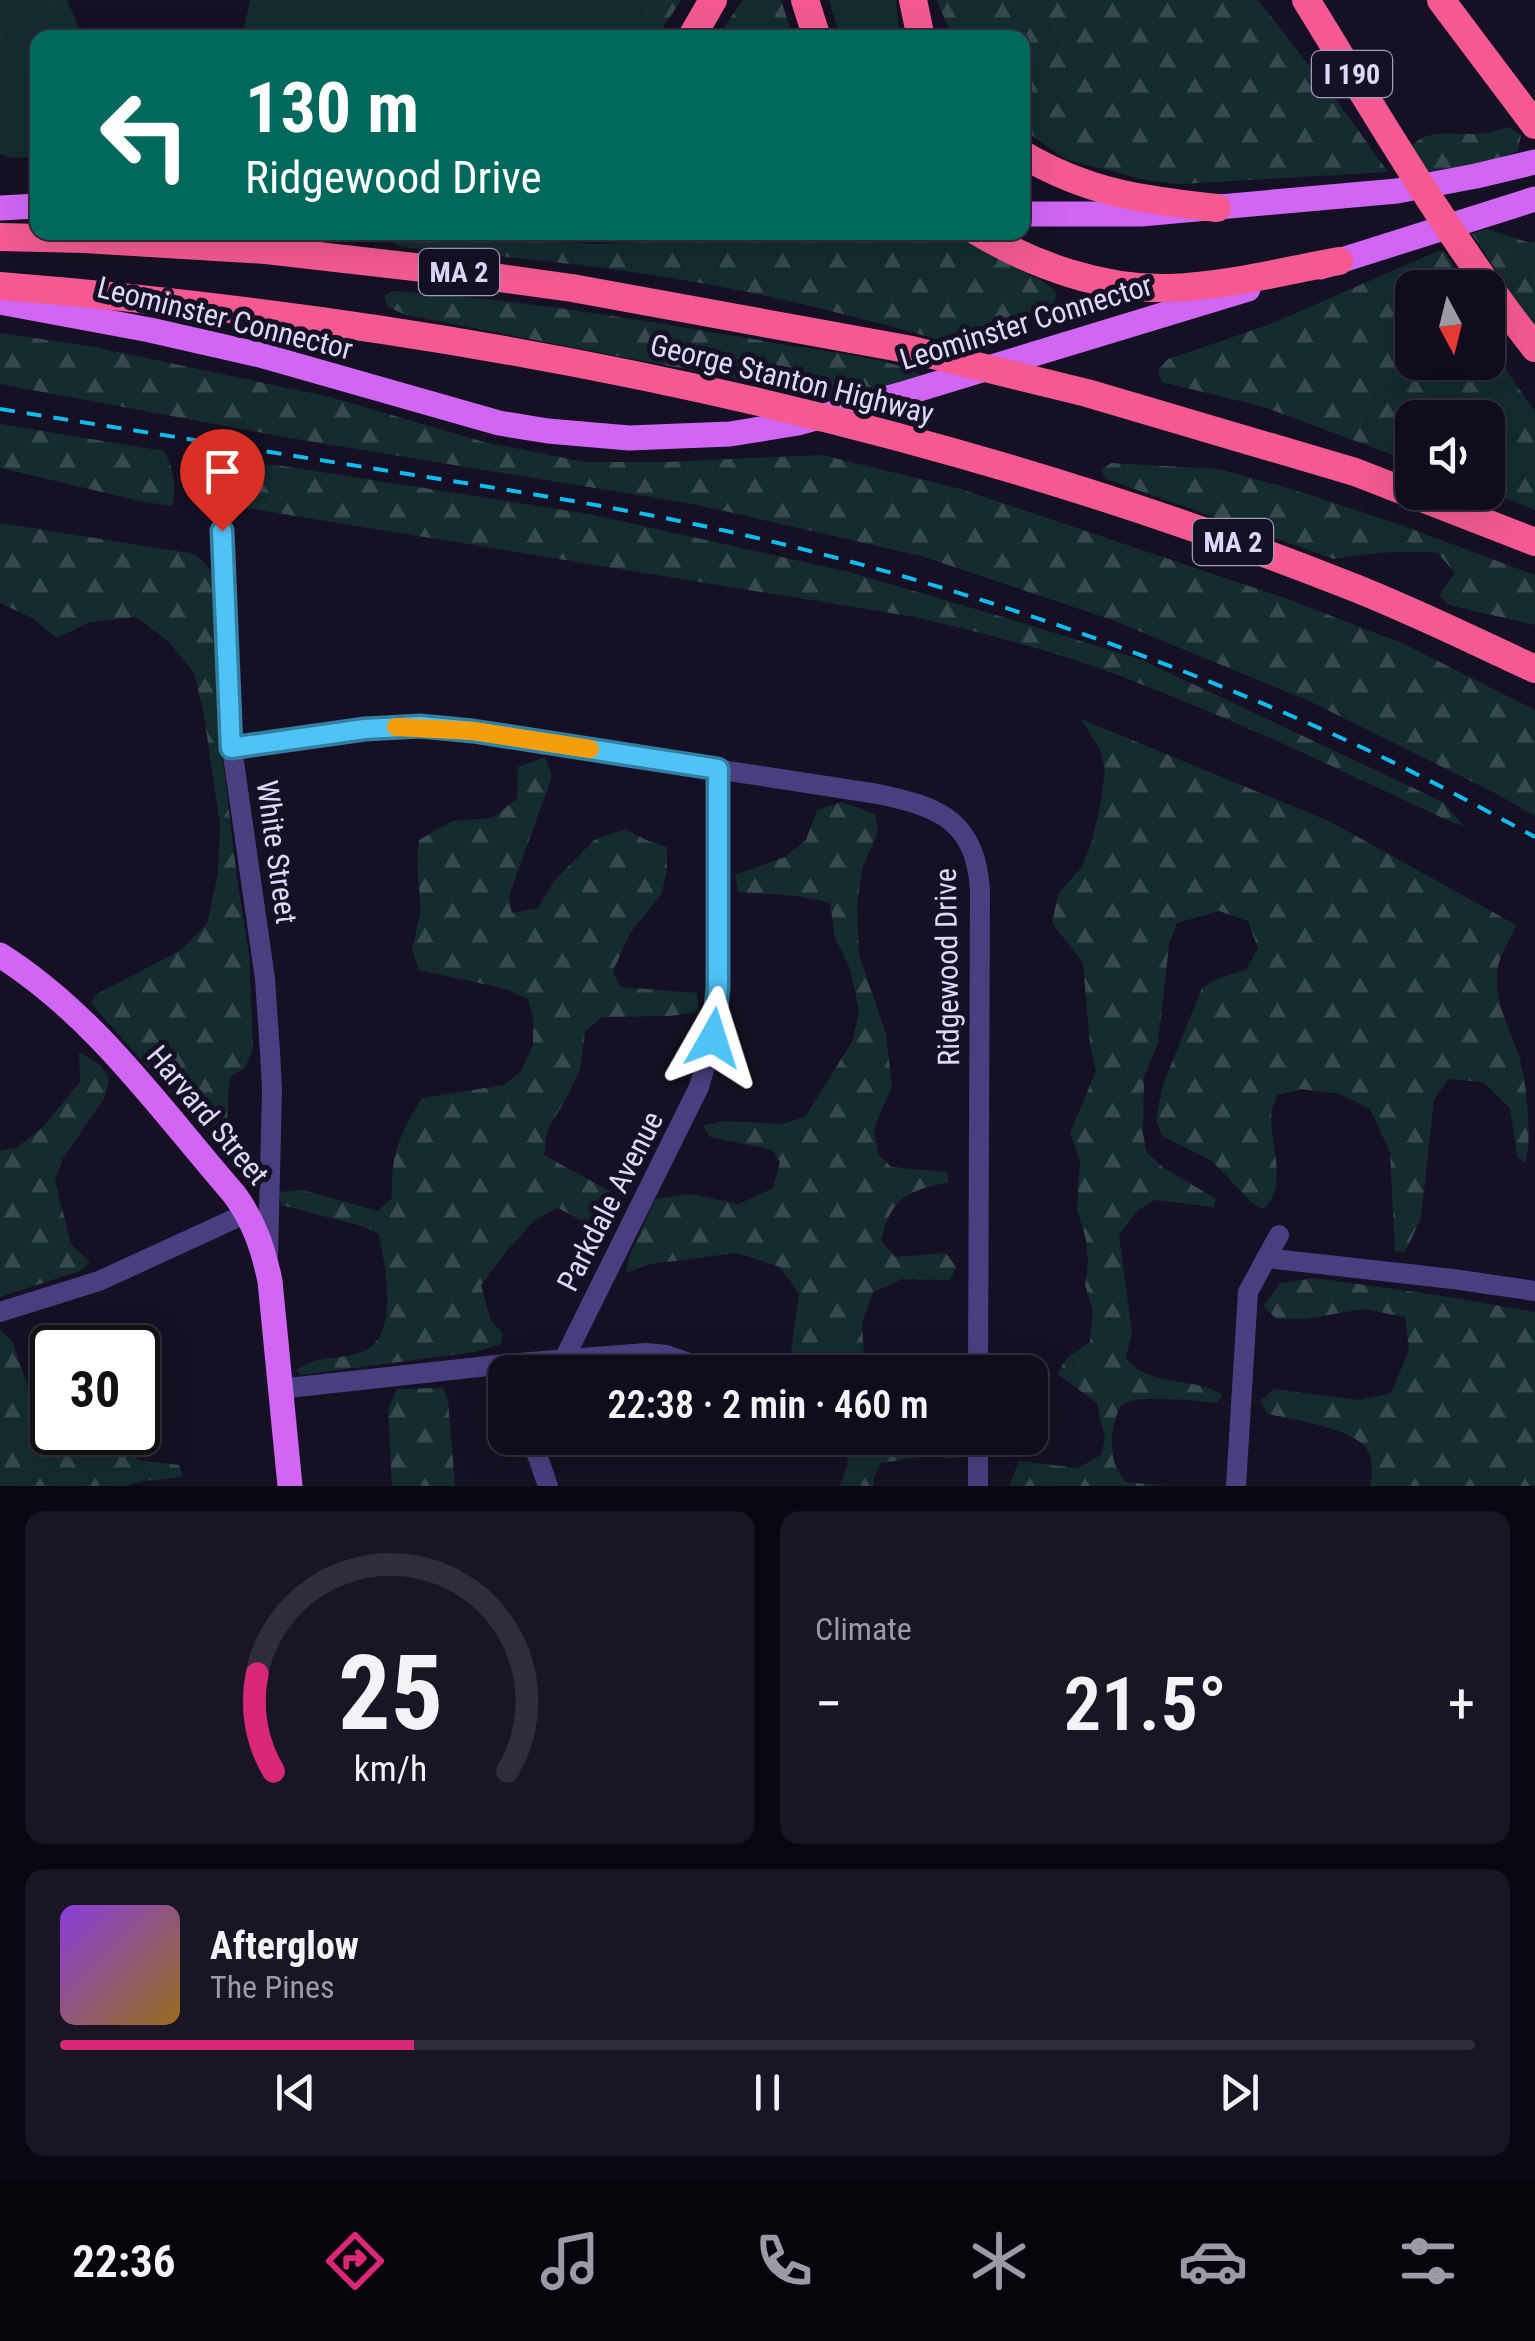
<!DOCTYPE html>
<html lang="en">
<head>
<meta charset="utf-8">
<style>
  body { margin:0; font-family:"Roboto Condensed",sans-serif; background:#191524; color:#f1f3f6; height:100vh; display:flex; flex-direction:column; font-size:38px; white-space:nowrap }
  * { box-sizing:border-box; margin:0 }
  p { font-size:32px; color:#9c9ba3 }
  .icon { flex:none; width:55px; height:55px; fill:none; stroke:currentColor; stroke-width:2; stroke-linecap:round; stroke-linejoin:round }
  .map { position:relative; height:1486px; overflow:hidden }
  .panel { display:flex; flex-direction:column; gap:25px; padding:25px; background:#09070f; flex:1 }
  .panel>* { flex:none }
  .top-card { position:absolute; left:30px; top:30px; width:1000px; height:210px; border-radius:20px; box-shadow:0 10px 40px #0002,0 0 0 2px #302c3a; background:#00695c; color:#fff; overflow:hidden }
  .needle { width:65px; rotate:173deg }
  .tools { position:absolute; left:1395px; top:270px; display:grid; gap:20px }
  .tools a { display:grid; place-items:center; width:110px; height:110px; border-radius:20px; background:#100c1b; box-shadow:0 10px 40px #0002,0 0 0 2px #302c3a; font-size:50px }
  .speed { position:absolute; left:30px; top:1325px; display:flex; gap:20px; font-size:50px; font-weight:700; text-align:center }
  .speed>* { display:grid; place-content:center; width:130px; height:130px; border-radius:50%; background:#100c1b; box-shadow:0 10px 40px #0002,0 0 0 2px #302c3a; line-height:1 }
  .speed .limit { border:5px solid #111; border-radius:15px; background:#fff; color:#111 }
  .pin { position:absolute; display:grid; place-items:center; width:85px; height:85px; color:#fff; margin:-102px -42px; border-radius:50% 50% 50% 0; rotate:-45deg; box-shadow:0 0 10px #0007 }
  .pin .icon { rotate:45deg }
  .me { position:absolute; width:110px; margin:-55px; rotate:6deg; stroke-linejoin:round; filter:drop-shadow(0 0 8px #0008) }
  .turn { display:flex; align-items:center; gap:35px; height:210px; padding:0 50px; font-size:45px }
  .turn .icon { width:130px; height:130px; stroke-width:2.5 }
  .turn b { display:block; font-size:70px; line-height:85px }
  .big { font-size:75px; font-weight:600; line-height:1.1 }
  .panel .card { flex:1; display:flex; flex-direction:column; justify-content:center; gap:15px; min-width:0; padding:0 35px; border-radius:20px; background:#191524 }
  .panel .dial { align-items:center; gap:0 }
  .dial svg { height:260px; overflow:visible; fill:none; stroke:#302c3a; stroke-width:7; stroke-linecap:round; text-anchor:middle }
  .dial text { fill:#f1f3f6; stroke:none }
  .song { display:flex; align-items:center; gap:30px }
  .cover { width:120px; height:120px; border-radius:15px; background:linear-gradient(135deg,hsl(270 70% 55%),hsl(40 70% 35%)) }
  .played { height:10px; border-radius:5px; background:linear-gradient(90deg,#db2777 25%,#302c3a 25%) }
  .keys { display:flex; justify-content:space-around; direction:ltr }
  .heat { display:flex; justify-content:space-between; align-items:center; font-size:55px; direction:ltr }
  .panel .tiles { flex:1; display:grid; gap:25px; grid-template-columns:1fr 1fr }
  .card:last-child { grid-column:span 2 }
  .trip { position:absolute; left:488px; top:1355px; width:560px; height:100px; border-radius:20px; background:#100c1b; box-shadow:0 10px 40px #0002,0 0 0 2px #302c3a; font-weight:600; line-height:100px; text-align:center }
  .menu { display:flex; height:160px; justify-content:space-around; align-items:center; background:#06050b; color:#9c9ba3 }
  .menu .icon { width:70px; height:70px }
  .menu .current { color:#db2777 }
  .menu b { font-size:45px; color:#f1f3f6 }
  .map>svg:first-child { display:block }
</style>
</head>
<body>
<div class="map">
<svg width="1535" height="1486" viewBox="0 0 1535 1486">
  <defs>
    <pattern id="forest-firs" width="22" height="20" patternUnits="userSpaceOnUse" patternTransform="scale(2.5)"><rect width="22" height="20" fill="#142c2e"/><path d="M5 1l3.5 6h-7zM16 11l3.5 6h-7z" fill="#364a4d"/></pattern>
  </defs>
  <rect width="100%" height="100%" fill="#161024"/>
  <g fill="#142c2e">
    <path d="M 0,0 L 67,0 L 83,37 L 38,38 L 37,157 L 11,158 L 0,154 Z"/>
    <path d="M 250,0 L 647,0 L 626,37 L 242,38 Z"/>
    <path d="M 829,0 L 896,0 L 899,29 L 903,37 L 840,37 Z"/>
  </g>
  <g fill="url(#forest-firs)">
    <path d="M 647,0 L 681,0 L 657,37 L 626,37 Z"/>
    <path d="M 743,0 L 781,0 L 793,37 L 717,37 Z"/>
    <path d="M 937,0 L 1258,0 L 1340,105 L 1388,172 L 1181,184 L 1149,181 L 1065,159 L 1023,129 L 1022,38 L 952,37 Z"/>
    <path d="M 1509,127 L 1521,135 L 1518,150 L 1495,162 L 1428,171 L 1412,146 C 1428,126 1461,137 1484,133 C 1493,132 1501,129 1509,127 Z"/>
    <path d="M 1487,229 L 1530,243 L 1535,242 L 1535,329 L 1472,234 Z"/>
    <path d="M 798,233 C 845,233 911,226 956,237 C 982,244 1003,260 1026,273 C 1038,280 1050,282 1057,295 L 1049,311 L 981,340 L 955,344 C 855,316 754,290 651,275 C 568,262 484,255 401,247 L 388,240 L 388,234 L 484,237 L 594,244 Z"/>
    <path d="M 1438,251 L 1444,251 L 1458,273 L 1464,287 L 1412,288 L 1412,362 L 1488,362 L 1488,349 L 1498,358 L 1535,412 L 1535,510 L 1488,491 L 1488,418 L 1412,418 L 1412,462 L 1264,407 L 1162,382 L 1158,370 L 1168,359 L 1268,325 Z"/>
    <path d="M 392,291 C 527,299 661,324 794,346 C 824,351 899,360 920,375 L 919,383 L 833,402 L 768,385 L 406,315 L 388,307 L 384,296 Z"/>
    <path d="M 0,333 L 89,346 L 330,397 L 484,442 L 585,462 L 667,462 L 822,455 L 961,489 L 1285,598 L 1404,644 L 1535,710 L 1535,816 L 1493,792 L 1309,701 L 1112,620 L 921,556 L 698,505 L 290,438 L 0,384 Z"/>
    <path d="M 0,424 L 164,451 C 174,470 177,484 172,506 L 144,502 L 0,468 Z"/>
    <path d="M 223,462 L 277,465 L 589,514 L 849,572 L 1006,618 L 1142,660 L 1443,802 L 1464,826 L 1451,822 C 1345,772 1238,721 1128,679 C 1059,652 987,634 915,617 L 209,502 L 202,479 L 204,469 Z"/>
    <path d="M 1111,463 L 1219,469 L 1295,490 L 1404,526 L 1535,575 L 1535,625 L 1449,605 L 1439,595 L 1455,573 L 1438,553 C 1403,550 1368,553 1334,559 L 1106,479 L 1101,470 Z"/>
    <path d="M 0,523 L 195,554 L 207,565 L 212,574 L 219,727 L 237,878 L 249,954 L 253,1048 L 245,1068 L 231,1076 C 226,1094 229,1114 226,1133 L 203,1130 L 91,1003 L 97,994 L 181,950 L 207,924 L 218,873 L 220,825 L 204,715 L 194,673 L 168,641 L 136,617 L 90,622 L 57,638 L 32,618 L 0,603 Z"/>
    <path d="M 1081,719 L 1331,822 L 1516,925 C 1510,943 1497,957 1497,977 C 1496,1003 1509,1028 1518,1053 C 1526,1076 1533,1141 1525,1163 L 1517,1156 L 1510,1108 L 1483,1082 L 1448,1079 L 1434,1100 L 1421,1218 L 1405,1252 L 1395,1251 L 1390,1152 L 1370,1109 L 1341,1094 L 1301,1089 L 1277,1095 C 1276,1100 1273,1105 1272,1110 C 1267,1141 1291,1184 1263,1209 L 1252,1203 L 1212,1161 L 1162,1136 L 1156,1120 L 1162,1087 L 1202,988 L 1221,977 L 1246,970 L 1258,948 L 1248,921 L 1219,911 L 1177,923 L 1169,945 L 1158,1043 L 1144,1077 L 1143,1134 L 1147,1153 L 1164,1168 L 1216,1199 L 1214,1207 L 1155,1200 L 1138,1210 L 1119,1235 L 1132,1332 L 1126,1358 C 1148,1388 1194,1376 1223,1395 L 1217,1403 C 1199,1401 1132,1393 1121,1406 C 1116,1412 1113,1429 1112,1437 C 1111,1456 1114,1468 1126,1482 L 1171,1486 L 1009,1486 L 1019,1461 L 1078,1468 L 1101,1455 L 1105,1439 L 1097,1403 L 1057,1374 L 1067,1358 L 1090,1342 L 1093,1310 L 1085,1285 L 1088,1262 L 1086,1240 L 1077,1209 L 1080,1161 L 1070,1133 L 1096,1071 L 1090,1046 L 1083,963 L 1052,923 L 1058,894 L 1082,867 L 1092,841 L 1101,802 L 1105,770 L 1100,750 Z"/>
    <path d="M 545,757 L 552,776 L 509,896 L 512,913 L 538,908 L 554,881 L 594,840 L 625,829 L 646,840 L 667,847 L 667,871 L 661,895 L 630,933 L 613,971 L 620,987 L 697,993 L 699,1012 L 669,1016 L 602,1017 L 585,1032 L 580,1069 L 568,1095 L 547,1131 L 544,1155 L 619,1196 L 617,1217 L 593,1227 L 558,1208 L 535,1220 L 505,1253 L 481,1285 L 491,1321 L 503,1334 L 501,1344 L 475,1352 L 301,1375 L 296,1370 C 318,1354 341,1361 364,1351 C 400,1335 385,1266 379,1234 L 365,1227 L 281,1205 L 279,1192 L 303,1190 L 378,1211 L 392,1198 C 390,1156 400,1133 422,1098 L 504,1085 L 521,1071 L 533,1045 L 533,1019 L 528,999 L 506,989 L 419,970 L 412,949 L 421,910 L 417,863 L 419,840 L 452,821 L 492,818 L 517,799 L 518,767 Z"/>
    <path d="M 841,802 L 875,814 L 878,831 L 862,869 L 857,905 L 859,955 L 886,1034 L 892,1086 L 874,1128 L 878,1154 L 891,1167 L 947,1172 L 949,1182 C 906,1192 892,1196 881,1241 L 895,1257 L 946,1253 L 956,1267 L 950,1280 L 902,1279 L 873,1292 L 862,1323 L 865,1372 L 823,1372 L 814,1367 L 789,1367 L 799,1294 L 780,1267 L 737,1253 L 651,1264 L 626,1273 L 629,1257 L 655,1199 L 690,1194 L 739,1204 L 773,1188 L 780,1162 L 772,1150 L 710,1137 L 703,1126 L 724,1121 L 782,1124 L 805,1117 L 853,1040 L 859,1010 L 850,969 L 835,938 L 830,903 L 799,896 L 738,892 L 735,875 L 785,857 L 806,840 L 817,810 Z"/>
    <path d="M 79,1052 L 100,1065 L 109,1078 L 105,1097 L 62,1160 L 55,1181 L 71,1244 L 90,1262 L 80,1271 L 0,1297 L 0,1151 L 16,1148 L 42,1128 L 80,1082 Z"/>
    <path d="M 1315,1278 L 1443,1296 L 1535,1312 L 1535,1486 L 1370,1486 C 1372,1474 1374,1458 1365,1447 C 1351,1428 1291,1419 1268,1414 L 1260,1401 L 1274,1389 L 1359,1400 L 1391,1393 L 1409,1350 L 1405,1317 L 1363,1309 L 1305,1319 L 1276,1319 L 1264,1306 L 1280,1283 Z"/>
    <path d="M 0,1330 L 12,1341 L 27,1384 L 40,1412 L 52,1416 L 52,1432 L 126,1433 L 128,1448 L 138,1460 L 179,1465 L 183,1476 C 164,1482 145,1477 127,1486 L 0,1486 Z"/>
    <path d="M 443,1388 L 448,1401 L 455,1486 L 392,1486 L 388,1410 L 397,1389 Z"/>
    <path d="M 843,1438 L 927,1438 L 952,1446 L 957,1458 L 925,1456 L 881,1463 L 874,1478 L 874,1486 L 840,1486 L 848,1463 Z"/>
  </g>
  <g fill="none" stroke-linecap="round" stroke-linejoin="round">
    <g stroke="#493f80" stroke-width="20">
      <path d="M 222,531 L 228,643 L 230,734 L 265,979 L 270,1052 L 272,1089 L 268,1256"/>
      <path d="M 231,748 L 365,729 L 420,726 L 449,728 L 878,794 C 940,807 976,821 980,891 L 978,1372"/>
      <path d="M 1266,1258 L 1453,1279 L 1535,1291"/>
      <path d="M 0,1312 L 99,1281 L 247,1213"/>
      <path d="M 564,1359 L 699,1087 L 713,1039 L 718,988 L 718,769"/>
      <path d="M 506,1364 L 646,1353 L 666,1355 L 715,1372"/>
      <path d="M 279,1389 L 506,1364 L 509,1372"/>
      <path d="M 531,1438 L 548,1486"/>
      <path d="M 978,1486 L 978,1438"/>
      <path d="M 1236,1486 L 1248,1292 L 1279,1235"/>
    </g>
    <g stroke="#d166f4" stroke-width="25">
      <path d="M 0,208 L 38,206"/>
      <path d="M 1022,214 L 1141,214 L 1397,191 L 1476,176 L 1535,162"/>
      <path d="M 1320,267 L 1535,199"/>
      <path d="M 0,302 L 150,330 L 260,355 L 499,423 L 548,431 L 629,438 L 730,434 L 798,423 L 906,393 L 1248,289"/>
      <path d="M 0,955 C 95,1015 161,1110 234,1194 C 254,1221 263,1248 270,1281 L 290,1486"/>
    </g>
    <g stroke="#f45a91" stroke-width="28">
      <path d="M 805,0 L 817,38"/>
      <path d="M 913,0 L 921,38"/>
      <path d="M 1306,0 C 1379,118 1449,239 1535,348"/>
      <path d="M 1441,0 L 1535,125"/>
      <path d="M 691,38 L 713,0"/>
      <path d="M 1022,154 C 1088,193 1143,200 1217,208"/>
      <path d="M 978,232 C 1035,266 1103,290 1170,288 C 1227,286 1284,271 1339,261"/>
      <path d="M 0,237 L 84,239 L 266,250 L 441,270 L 572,288 L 912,350 L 1087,393 L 1355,472 L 1535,542"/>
      <path d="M 0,286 C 461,323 915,414 1345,584 C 1410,609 1472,640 1535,669"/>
    </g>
    <path stroke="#11bdee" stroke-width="4" stroke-dasharray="15 12" stroke-linecap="butt" d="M 0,409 C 138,431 276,453 414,475 C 547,496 679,517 810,551 C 994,598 1175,662 1348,741 C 1412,770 1474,804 1535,837"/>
  </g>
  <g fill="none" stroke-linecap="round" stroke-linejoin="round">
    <g stroke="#337fa1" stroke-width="25">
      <path id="route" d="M 222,531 L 231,748 L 365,729 L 420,726 L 473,731 L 718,769 L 718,988 L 713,1038"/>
    </g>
    <use href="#route" stroke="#4fc3f7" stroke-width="18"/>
    <path stroke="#f59e0b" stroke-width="18" d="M 396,727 L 473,731 L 590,749"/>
  </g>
  <g text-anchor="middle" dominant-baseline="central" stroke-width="10" stroke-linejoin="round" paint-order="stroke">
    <g fill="#161024" stroke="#a39bbb" stroke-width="2.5">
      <rect x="1312" y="51" width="80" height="46" rx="8"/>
      <rect x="419" y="249" width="80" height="46" rx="8"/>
      <rect x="1193" y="519" width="80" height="46" rx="8"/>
    </g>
    <g font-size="28" font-weight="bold" fill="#e0d7fc">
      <text x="1352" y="74">I 190</text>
      <text x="459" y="272">MA 2</text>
      <text x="1233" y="542">MA 2</text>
    </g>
    <g font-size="30" fill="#e0d7fc" stroke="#161024">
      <text transform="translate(225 318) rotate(14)">Leominster Connector</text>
      <text transform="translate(1026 322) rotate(-17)">Leominster Connector</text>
      <text transform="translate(792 379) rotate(14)">George Stanton Highway</text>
      <text transform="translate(277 852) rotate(82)">White Street</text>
      <text transform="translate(947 967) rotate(-91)">Ridgewood Drive</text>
      <text transform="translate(208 1115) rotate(50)">Harvard Street</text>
      <text transform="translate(610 1201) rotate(-63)">Parkdale Avenue</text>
    </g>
  </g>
</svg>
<div class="tools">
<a><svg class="needle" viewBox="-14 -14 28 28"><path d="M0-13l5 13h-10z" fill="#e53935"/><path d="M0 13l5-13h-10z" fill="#9c9ba3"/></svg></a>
<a><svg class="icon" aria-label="sound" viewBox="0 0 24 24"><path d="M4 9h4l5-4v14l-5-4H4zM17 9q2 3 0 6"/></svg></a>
</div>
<div class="speed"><div class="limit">30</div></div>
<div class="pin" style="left:222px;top:531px;background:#d93025"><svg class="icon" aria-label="arrive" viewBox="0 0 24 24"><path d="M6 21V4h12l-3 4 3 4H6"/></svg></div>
<svg class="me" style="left:713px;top:1038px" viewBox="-20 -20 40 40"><path d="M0-17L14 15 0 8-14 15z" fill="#4fc3f7" stroke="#fff" stroke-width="4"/></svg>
<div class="trip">22:38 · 2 min · 460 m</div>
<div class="top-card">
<div class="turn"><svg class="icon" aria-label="left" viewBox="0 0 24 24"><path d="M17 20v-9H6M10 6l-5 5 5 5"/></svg><div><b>130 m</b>Ridgewood Drive</div></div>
</div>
</div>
<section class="panel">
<div class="tiles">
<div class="card dial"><svg viewBox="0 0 100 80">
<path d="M14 69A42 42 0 1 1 86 69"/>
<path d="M14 69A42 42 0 0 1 9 39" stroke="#db2777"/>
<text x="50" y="56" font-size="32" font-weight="700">25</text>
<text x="50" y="72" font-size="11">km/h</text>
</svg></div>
<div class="card"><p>Climate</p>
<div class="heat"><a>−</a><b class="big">21.5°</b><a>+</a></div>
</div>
<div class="card">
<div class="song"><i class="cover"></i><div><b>Afterglow</b><p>The Pines</p></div></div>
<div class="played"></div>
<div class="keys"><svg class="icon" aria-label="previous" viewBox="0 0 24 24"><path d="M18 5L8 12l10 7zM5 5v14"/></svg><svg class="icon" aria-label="pause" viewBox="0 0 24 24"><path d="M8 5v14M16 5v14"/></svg><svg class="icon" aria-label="next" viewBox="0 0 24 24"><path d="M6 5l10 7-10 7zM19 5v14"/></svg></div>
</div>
</div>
</section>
<nav class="menu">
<b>22:36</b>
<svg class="icon current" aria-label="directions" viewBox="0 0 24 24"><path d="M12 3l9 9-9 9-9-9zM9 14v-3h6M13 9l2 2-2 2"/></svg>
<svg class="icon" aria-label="music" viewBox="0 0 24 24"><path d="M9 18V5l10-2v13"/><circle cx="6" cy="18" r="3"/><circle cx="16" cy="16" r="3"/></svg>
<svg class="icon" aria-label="phone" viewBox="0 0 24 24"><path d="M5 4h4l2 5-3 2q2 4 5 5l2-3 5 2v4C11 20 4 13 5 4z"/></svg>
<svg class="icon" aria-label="climate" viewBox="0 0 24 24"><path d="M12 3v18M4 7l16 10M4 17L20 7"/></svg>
<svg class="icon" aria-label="car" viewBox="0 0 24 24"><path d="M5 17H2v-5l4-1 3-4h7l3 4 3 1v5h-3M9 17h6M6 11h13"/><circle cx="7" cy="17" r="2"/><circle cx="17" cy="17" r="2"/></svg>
<svg class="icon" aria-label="filters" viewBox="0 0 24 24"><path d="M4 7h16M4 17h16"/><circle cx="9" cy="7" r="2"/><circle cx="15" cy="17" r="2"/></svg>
</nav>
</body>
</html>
